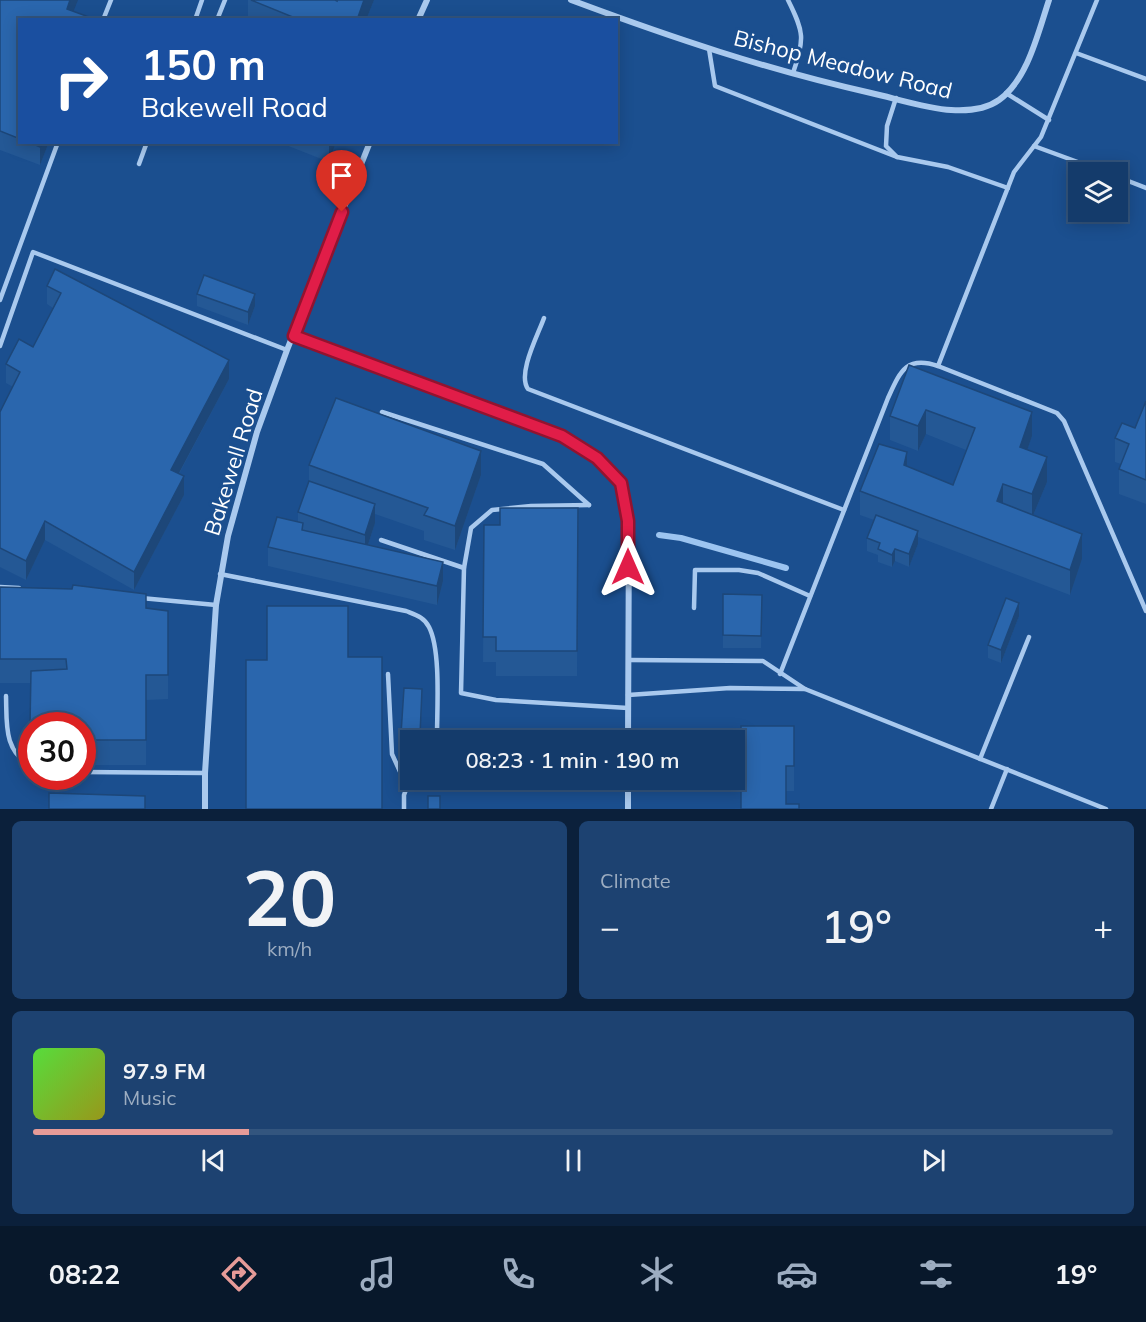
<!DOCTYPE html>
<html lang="en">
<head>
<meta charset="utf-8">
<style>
  body { margin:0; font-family:Mulish,sans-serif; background:#1d4271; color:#f1f3f6; height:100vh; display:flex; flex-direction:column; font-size:22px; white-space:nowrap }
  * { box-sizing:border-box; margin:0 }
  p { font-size:20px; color:#9dadc1 }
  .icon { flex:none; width:33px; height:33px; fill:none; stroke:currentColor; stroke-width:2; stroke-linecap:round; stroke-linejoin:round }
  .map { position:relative; height:809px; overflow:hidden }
  .drawer { display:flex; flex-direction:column; gap:12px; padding:12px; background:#0b203b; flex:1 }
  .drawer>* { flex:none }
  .top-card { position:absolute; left:18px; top:18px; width:600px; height:126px; border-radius:0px; box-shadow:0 3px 15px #0003,0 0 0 2px #33557e; background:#1a4fa0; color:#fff; overflow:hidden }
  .tools { position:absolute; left:1068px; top:162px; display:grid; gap:12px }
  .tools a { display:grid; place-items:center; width:60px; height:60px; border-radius:0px; background:#143b6b; box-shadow:0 3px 15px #0003,0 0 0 2px #33557e; font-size:30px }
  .speed { position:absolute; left:18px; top:712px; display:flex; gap:12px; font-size:30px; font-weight:700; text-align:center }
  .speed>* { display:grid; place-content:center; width:78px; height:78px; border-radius:50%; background:#143b6b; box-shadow:0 3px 15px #0003,0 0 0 2px #33557e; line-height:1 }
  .speed .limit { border:9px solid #d22; background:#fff; color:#111 }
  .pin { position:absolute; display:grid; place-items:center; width:51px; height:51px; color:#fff; margin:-62px -26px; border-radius:50% 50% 50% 0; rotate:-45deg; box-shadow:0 0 6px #0007 }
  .pin .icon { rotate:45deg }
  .me { position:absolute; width:66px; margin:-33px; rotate:0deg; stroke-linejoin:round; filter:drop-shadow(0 0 4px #0008) }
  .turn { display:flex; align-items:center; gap:21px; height:126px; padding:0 24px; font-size:27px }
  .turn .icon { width:78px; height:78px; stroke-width:2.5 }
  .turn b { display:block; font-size:42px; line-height:51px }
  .big { font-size:45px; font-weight:600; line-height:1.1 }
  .drawer .card { flex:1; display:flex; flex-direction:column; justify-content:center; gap:9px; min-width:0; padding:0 21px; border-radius:9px; background:#1d4271 }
  .drawer .dial { align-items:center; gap:0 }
  .dial b { font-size:78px; line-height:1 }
  .song { display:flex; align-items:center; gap:18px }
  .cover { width:72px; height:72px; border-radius:9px; background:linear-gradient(135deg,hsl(110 70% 55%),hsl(60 70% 35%)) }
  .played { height:6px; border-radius:3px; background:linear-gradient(90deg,#e69b98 20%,#33557e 20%) }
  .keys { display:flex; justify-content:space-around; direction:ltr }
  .heat { display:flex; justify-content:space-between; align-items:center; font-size:33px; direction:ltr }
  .drawer .tiles { flex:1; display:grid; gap:12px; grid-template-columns:1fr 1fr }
  .card:last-child { grid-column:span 2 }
  .trip { position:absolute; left:400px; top:730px; width:345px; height:60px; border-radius:0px; background:#143b6b; box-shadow:0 3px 15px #0003,0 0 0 2px #33557e; font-weight:600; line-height:60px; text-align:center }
  .tab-bar { display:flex; height:96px; justify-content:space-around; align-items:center; background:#08182b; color:#9dadc1 }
  .tab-bar .icon { width:42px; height:42px }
  .tab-bar .active { color:#e69b98 }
  .tab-bar b { font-size:27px; color:#f1f3f6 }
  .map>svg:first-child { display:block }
</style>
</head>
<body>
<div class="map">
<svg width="1146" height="809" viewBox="0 0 1146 809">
  <rect width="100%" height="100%" fill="#1b4f8f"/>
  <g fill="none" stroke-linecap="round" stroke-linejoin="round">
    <path stroke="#9cc4f0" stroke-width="6" d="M 659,535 L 681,538 L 786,568"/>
    <g stroke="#a9c9ee" stroke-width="4.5">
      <path d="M 788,0 C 804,32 805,39 793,73"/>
      <path d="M 103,20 L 111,0"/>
      <path d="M 195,20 L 202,0"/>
      <path d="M 217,20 L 225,0"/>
      <path d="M 709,49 L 715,86 L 897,157"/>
      <path d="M 1076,53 L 1146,79"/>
      <path d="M 1006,93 L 1049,120"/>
      <path d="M 896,98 L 887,126 L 886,146 L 897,157 L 948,167 L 1008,188"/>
      <path d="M 1034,146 L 1105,172"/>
      <path d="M 139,164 L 147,142"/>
      <path d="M 1118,177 L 1146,188"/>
      <path d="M 0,300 L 58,142"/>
      <path d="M 544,318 C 538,335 517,374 528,389 L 844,510"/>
      <path d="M 0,346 L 33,252 L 287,350"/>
      <path d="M 938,366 L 1014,172 L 1041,137 L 1097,0"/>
      <path d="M 382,412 L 543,464 L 589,505"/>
      <path d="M 589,505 L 531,506 L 492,510 L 471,528 L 464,568 L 461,693 L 496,700 L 628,708"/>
      <path d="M 381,540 L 464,568"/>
      <path d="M 220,574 L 406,611 C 416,615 424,617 429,627 C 441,650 437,709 437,736 L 435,741"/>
      <path d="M 0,587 L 19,588"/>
      <path d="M 141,598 L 216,605"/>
      <path d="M 694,608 L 695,570 L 739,570 L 758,573 L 810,596"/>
      <path d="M 629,660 L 763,661 L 805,689 L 1106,809"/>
      <path d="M 388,674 L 392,754 L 407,787"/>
      <path d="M 780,674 L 888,398 C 900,372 906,355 938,366 L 1047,409 L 1057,413 L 1064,421 L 1146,611"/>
      <path d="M 628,695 L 730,688 L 805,689"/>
      <path d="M 6,696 C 7,723 3,752 32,766"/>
      <path d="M 980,759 L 1029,637"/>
      <path d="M 82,772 L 205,773"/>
      <path d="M 404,809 L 404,795 L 411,776"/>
      <path d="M 991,809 L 1007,769"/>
    </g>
    <g stroke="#a9c9ee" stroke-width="6">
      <path d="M 571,0 C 670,37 768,70 871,93 C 894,98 928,109 951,110 C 967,111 985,110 999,100 C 1028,79 1038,33 1049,0"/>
      <path d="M 418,20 L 427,0"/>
      <path d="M 294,336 L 562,436 L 597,458 L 621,483 L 629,521 L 628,741"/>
      <path d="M 628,780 L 628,809"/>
      <path d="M 205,809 L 205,773 L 216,605 L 228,536 L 257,432 L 287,350 L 370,142"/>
    </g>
  </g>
  <g fill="#245895">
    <path d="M 0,0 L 73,11 L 89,20 L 20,20 L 20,142 L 49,142 L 40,165 L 0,150 Z"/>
    <path d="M 248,0 L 335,0 L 337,1 L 337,0 L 374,0 L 366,20 L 248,20 Z"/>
    <path d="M 286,142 L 336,142 L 329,162 L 286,145 Z"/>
    <path d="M 47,286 L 229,379 L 179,474 L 184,495 L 134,590 L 45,540 L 26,580 L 0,567 L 0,412 L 13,387 L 6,383 L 6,364 L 33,347 L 53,308 L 47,304 Z"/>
    <path d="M 197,294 L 255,306 L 248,325 L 197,306 Z"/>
    <path d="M 909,365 L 1032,436 L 1027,450 L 1047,482 L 1033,516 L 1082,559 L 1070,595 L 918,537 L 918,544 L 909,567 L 895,561 L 892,567 L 878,562 L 878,555 L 867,551 L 867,538 L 874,520 L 860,515 L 860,491 L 907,466 L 953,485 L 966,450 L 926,434 L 918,451 L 890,440 L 890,416 Z"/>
    <path d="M 1146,401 L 1146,504 L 1119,494 L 1119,469 L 1121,464 L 1115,462 L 1115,438 L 1135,428 Z"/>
    <path d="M 309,465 L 481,475 L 455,550 L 424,540 L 424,531 L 375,514 L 375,523 L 368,545 L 443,581 L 437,605 L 268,566 L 268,547 L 298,522 L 298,512 L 309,481 Z"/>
    <path d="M 578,508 L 577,676 L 496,676 L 496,662 L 483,662 L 484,525 L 500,525 Z"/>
    <path d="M 0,587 L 168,611 L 168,699 L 146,700 L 146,765 L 82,765 L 82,726 L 32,726 L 32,750 L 30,750 L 31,683 L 0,683 Z"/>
    <path d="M 723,594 L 762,595 L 761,648 L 723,648 Z"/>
    <path d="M 1019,616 L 1001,663 L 988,658 L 988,645 Z"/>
    <path d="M 422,702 L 420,741 L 411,741 L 411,747 L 401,746 L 401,734 Z"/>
    <path d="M 794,726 L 794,791 L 786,791 L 786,804 L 741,809 Z"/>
  </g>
  <g fill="#1d4779">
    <path d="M 70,0 L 78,0 L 70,20 L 67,9 Z"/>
    <path d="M 364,0 L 374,0 L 366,20 L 357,20 Z"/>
    <path d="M 42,142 L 49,142 L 40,165 L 40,147 Z"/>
    <path d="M 329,142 L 336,142 L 329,162 Z"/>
    <path d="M 255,294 L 255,306 L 248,325 L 248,312 Z"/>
    <path d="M 229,360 L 229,379 L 171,488 L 171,470 Z"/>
    <path d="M 926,410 L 926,434 L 918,451 L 918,426 Z"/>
    <path d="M 1032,412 L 1032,436 L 1020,471 L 1020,447 Z"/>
    <path d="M 481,451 L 481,475 L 455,550 L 455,526 Z"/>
    <path d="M 907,452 L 907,476 L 904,465 Z"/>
    <path d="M 1047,457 L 1047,482 L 1032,518 L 1032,494 Z"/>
    <path d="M 184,476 L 184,495 L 134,590 L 134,572 Z"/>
    <path d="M 1003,484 L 1003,508 L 997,501 Z"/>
    <path d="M 375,504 L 375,523 L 365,554 L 365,535 Z"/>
    <path d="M 45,521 L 45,540 L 26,580 L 26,561 Z"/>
    <path d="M 918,531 L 918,544 L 909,567 L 909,554 Z"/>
    <path d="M 1082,534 L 1082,559 L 1070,595 L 1070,570 Z"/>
    <path d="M 895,549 L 895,561 L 892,567 L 892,555 Z"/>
    <path d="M 443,562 L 443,581 L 437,605 L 437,586 Z"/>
    <path d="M 1019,603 L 1019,616 L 1001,663 L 1001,650 Z"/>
  </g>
  <g fill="#2a66ad" stroke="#1d4779" stroke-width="1.5">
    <path d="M 0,0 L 70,0 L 67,9 L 89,17 L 89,20 L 20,20 L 20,139 L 0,131 Z"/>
    <path d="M 251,0 L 335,0 L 337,1 L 337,0 L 364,0 L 357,20 L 300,20 Z"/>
    <path d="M 29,142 L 42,142 L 40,147 Z"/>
    <path d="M 55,269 L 229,360 L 171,470 L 184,476 L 134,572 L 45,521 L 26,561 L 0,548 L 0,412 L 20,372 L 6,364 L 19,339 L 33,347 L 61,293 L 47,286 Z"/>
    <path d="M 204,275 L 255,294 L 248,312 L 197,294 Z"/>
    <path d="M 909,365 L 1032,412 L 1020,447 L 1047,457 L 1032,494 L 1003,484 L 997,501 L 1082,534 L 1070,570 L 860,491 L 879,444 L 907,452 L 904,465 L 953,485 L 975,428 L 926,410 L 918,426 L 890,416 Z"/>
    <path d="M 336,398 L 481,451 L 455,526 L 424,515 L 428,508 L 309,465 Z"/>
    <path d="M 1146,401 L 1146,480 L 1119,469 L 1129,444 L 1115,438 L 1122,423 L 1135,428 Z"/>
    <path d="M 309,481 L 375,504 L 365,535 L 298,512 Z"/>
    <path d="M 500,508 L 578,508 L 577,651 L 496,651 L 496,637 L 483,637 L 484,525 L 500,525 Z"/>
    <path d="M 876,515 L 918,531 L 909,554 L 895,549 L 892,555 L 878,549 L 880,543 L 867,538 Z"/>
    <path d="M 277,517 L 303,523 L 302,530 L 443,562 L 437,586 L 268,547 Z"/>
    <path d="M 73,585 L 146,594 L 146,608 L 168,611 L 168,675 L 146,675 L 146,740 L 82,740 L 82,726 L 30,725 L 31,671 L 67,669 L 66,659 L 0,659 L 0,587 L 72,589 Z"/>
    <path d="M 723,594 L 762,595 L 761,636 L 723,635 Z"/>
    <path d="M 1006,598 L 1019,603 L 1001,650 L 988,645 Z"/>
    <path d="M 267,606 L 348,606 L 348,657 L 382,657 L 382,809 L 246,809 L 246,660 L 267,660 Z"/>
    <path d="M 404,688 L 422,689 L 420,735 L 401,734 Z"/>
    <path d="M 741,726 L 794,726 L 794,766 L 786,766 L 786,804 L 799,804 L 799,809 L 741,809 Z"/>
    <path d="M 49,793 L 145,796 L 145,809 L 49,809 Z"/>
    <rect x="428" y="796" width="12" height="13"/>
  </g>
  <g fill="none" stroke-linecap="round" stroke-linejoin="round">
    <g stroke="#92132f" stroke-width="15">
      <path id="route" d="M 342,212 L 294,336 L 562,436 L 597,458 L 621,483 L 628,521 L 628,567"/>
    </g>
    <use href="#route" stroke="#e11d48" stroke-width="10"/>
  </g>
  <g text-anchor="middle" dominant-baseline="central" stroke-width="6" stroke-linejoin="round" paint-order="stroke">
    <g font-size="22" fill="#fff" stroke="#1b4f8f">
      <text transform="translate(843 64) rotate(14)">Bishop Meadow Road</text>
      <text transform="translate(233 462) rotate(-73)">Bakewell Road</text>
    </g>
  </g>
</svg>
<div class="tools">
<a><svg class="icon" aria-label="layers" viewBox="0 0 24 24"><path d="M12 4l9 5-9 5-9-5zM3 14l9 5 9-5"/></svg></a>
</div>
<div class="speed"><div class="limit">30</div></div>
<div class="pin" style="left:342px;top:212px;background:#d93025"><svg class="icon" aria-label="arrive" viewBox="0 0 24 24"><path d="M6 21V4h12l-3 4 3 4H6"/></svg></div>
<svg class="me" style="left:628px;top:567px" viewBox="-20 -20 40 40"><path d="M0-17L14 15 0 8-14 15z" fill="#e11d48" stroke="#fff" stroke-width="4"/></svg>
<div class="trip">08:23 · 1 min · 190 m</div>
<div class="top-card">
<div class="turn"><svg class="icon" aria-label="right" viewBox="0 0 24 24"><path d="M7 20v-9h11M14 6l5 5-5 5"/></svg><div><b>150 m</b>Bakewell Road</div></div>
</div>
</div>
<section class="drawer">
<div class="tiles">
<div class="card dial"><b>20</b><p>km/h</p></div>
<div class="card"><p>Climate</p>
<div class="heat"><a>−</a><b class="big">19°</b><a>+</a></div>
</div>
<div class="card">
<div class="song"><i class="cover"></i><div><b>97.9 FM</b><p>Music</p></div></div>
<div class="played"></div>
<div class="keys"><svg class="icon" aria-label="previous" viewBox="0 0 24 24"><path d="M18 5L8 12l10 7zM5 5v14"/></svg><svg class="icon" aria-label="pause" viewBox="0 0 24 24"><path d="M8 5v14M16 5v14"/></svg><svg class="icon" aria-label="next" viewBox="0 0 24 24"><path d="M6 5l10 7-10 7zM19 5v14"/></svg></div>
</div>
</div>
</section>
<nav class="tab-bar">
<b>08:22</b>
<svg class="icon active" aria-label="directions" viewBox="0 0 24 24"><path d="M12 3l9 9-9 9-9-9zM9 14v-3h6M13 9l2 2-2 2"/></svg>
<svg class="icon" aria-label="music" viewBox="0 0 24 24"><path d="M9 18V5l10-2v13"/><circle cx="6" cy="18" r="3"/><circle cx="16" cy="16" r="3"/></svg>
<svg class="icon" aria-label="phone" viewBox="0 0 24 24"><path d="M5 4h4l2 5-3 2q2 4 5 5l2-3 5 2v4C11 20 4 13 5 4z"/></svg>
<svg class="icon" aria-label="climate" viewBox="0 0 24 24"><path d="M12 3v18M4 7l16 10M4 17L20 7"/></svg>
<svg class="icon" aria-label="car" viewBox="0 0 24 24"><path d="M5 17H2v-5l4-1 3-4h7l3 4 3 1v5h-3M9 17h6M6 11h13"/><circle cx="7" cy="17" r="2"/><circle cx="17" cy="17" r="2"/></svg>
<svg class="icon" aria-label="filters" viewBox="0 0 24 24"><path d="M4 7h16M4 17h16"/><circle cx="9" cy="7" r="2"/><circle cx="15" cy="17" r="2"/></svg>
<b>19°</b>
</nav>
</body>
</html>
